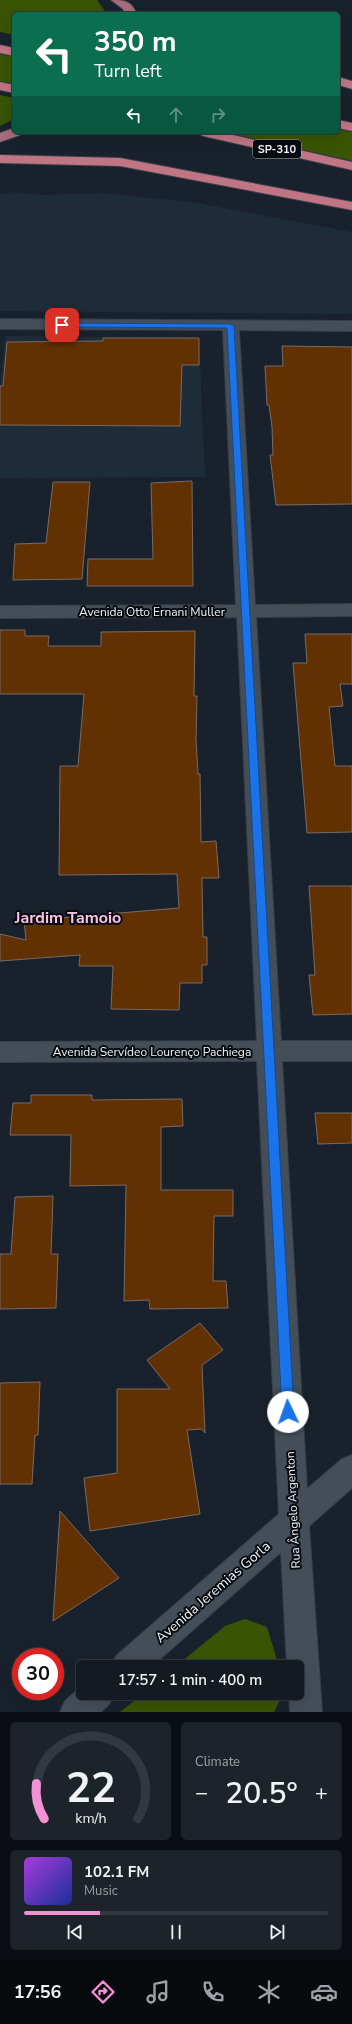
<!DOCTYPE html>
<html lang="en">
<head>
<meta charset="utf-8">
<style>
  body { margin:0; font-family:"Nunito Sans",sans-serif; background:#1c232a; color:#f1f3f6; height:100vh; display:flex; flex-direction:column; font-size:15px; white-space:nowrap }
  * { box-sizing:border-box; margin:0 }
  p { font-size:13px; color:#9da1a5 }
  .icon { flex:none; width:22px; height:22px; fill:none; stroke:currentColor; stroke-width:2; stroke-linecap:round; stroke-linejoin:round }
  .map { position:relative; height:1712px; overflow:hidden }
  .drawer { display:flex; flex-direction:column; gap:10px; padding:10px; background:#0a0e12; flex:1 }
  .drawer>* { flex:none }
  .banner { position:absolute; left:12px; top:12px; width:328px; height:122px; border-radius:6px; box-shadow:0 4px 16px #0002,0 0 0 1px #32383f; background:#0b6e4f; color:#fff; overflow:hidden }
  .speed { position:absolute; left:12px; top:1648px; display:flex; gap:8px; font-size:20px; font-weight:700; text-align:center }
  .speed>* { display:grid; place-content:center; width:52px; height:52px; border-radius:50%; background:#131a21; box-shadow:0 4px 16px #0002,0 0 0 1px #32383f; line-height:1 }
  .speed .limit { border:6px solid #d22; background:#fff; color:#111 }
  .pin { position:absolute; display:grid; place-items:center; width:34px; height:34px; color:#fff; margin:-17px; border-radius:8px; box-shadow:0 2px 6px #0006 }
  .me { position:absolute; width:44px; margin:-22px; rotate:357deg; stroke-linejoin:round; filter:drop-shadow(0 0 3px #0008) }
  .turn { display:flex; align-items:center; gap:14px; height:84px; padding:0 16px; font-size:18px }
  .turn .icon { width:52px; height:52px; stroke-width:2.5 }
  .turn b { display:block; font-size:28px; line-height:34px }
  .lanes { display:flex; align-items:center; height:38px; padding:0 16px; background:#0003; justify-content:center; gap:20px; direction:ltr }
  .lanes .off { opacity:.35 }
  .big { font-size:30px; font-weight:600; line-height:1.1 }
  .drawer .card { flex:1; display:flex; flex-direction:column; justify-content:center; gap:6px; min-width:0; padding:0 14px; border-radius:6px; background:#1c232a }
  .drawer .dial { align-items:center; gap:0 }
  .dial svg { height:104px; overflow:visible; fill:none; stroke:#32383f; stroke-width:7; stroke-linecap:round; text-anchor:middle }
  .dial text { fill:#f1f3f6; stroke:none }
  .song { display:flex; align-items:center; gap:12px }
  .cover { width:48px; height:48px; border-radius:6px; background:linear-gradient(135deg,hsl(280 70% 55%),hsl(230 70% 35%)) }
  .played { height:4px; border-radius:2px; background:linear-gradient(90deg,#f391d5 25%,#32383f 25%) }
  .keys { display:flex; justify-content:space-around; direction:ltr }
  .heat { display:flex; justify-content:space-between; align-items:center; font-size:22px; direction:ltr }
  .drawer .tiles { flex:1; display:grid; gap:10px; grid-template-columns:1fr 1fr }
  .card:last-child { grid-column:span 2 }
  .trip { position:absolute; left:76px; top:1660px; width:228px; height:40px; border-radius:6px; background:#131a21; box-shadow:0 4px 16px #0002,0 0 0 1px #32383f; font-weight:600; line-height:40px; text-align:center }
  .menu { display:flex; height:64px; justify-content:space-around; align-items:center; background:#080a0d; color:#9da1a5 }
  .menu .icon { width:28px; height:28px }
  .menu .current { color:#f391d5 }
  .menu b { font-size:18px; color:#f1f3f6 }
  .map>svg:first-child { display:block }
</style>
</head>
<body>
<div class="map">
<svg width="352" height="1712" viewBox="0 0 352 1712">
  <rect width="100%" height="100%" fill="#19222c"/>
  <g fill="#1e2c3a">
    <path d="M 14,192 L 43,195 L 104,193 L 197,203 L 352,232 L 352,314 L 0,311 L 0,194 Z"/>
    <path d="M 5,336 L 199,338 L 205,477 L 0,478 L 0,386 Z"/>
  </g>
  <g fill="#395404">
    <path d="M 0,0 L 97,0 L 107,14 L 14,14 L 14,35 L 0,32 Z"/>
    <path d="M 0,54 L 14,57 L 14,84 L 0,81 Z"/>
    <path d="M 0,95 L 14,98 L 14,119 L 0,126 Z"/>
    <path d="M 338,129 L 352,132 L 352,161 L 224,132 L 338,132 Z"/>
    <path d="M 245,1619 L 267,1627 L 279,1667 L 175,1667 L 225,1626 Z"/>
    <path d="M 144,1693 L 279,1693 L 279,1702 L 274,1712 L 120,1712 Z"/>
  </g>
  <g fill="#613104" stroke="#796b62">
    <path d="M 103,338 L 199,338 L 199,365 L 182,365 L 180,426 L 0,425 L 0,386 L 3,386 L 7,342 L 103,341 Z"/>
    <path d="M 282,346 L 352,347 L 352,504 L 276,505 L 270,455 L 273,455 L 272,427 L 269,405 L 267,405 L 265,366 L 283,366 Z"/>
    <path d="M 192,481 L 193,586 L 87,586 L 88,559 L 153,559 L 151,483 Z"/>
    <path d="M 53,482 L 90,482 L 82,579 L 13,580 L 15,544 L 46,543 Z"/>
    <path d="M 0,630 L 25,630 L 25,636 L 49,636 L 48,646 L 101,646 L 101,632 L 195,631 L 194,696 L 197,696 L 196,739 L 198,774 L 200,774 L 201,842 L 216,841 L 219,878 L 202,878 L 203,937 L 207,937 L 207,965 L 202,965 L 202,983 L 180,983 L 179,1010 L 111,1009 L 113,966 L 79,966 L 80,955 L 0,961 L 0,934 L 26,940 L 24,921 L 179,908 L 177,874 L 59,875 L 60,766 L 78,766 L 84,694 L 0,694 Z"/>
    <path d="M 305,634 L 352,634 L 352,684 L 340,684 L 343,706 L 329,707 L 335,766 L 352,766 L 352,832 L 307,833 L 293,663 L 307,663 Z"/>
    <path d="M 309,886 L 352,886 L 352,1014 L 313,1015 L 309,975 L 315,975 Z"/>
    <path d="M 31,1095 L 92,1095 L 92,1100 L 182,1099 L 183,1126 L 161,1127 L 161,1190 L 233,1190 L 233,1216 L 214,1216 L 213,1281 L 226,1281 L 228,1308 L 150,1309 L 149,1300 L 124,1301 L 126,1185 L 70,1186 L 71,1135 L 10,1135 L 13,1103 L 31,1103 Z"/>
    <path d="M 315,1113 L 352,1113 L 352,1143 L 318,1144 Z"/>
    <path d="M 53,1196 L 51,1254 L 58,1254 L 56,1308 L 0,1309 L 0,1254 L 11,1254 L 15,1197 Z"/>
    <path d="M 200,1323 L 223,1350 L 202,1365 L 205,1433 L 202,1429 L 187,1430 L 200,1514 L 90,1531 L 84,1478 L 117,1473 L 117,1389 L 170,1389 L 147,1360 Z"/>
    <path d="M 40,1382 L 38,1435 L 35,1435 L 32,1484 L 0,1484 L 0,1383 Z"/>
    <path d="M 60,1511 L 119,1578 L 53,1621 Z"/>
  </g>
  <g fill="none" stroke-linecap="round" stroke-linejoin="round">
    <g stroke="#373e47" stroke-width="2">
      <g id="minor">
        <path d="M 0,319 L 352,321 L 352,331 L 239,330 L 255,605 L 352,604 L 352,616 L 256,617 L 281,1041 L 352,1041 L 352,1061 L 282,1061 L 307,1489 L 342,1459 L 352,1455 L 352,1488 L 309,1526 L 322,1712 L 290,1712 L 289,1693 L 297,1693 L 297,1667 L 287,1667 L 281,1552 L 151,1667 L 111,1667 L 116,1656 L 279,1514 L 257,1061 L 0,1062 L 0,1042 L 257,1041 L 237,617 L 0,618 L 0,606 L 236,605 L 223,330 L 0,329 Z"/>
        <path d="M 83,1685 L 83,1693 L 114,1693 L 109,1704 L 101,1712 L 60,1712 L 65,1701 Z"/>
      </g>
    </g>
    <g stroke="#373e47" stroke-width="2">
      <g id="trunk">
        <path d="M 111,0 C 125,0 131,1 137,14 L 125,14 L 123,9 Z"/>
        <path d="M 14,128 L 14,132 L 22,132 L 20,135 L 0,142 L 0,133 Z"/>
      </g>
    </g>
    <g stroke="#373e47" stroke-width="2">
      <g id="motorway">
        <path d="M 0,45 L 14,48 L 14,56 L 0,53 Z"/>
        <path d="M 338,77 L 352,81 L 352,89 L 338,85 Z"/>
        <path d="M 0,82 L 14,85 L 14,93 L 0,90 Z"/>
        <path d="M 338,120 L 352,123 L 352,131 L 338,128 Z"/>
        <path d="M 196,132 L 220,132 L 352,162 L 352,170 L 203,136 Z"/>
        <path d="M 0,155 L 120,158 L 352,202 L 352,210 L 120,166 L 0,163 Z"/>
      </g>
    </g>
    <use href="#minor" fill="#444e59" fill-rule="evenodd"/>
    <use href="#trunk" fill="#a76d7c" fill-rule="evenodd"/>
    <use href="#motorway" fill="#c07585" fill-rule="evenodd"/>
  </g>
  <path fill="#1a73e8" stroke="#114b97" d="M 59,323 L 230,324 L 234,326 L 294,1412 L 292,1417 L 288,1418 L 284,1417 L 282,1412 L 227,328 L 62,327 L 59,326 Z"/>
  <g text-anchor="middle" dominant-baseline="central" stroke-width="4" stroke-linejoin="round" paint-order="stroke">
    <rect fill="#070b0f" stroke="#a9afb5" stroke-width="1" x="253" y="140" width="48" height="18" rx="3"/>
    <g font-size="11" font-weight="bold" fill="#eef5fc">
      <text x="277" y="149">SP-310</text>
    </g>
    <g font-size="12" fill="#eef5fc" stroke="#070b0f">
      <text x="152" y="612">Avenida Otto Ernani Muller</text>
      <text x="152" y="1052">Avenida Servídeo Lourenço Pachiega</text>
      <text transform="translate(293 1510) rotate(-93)">Rua Ângelo Argenton</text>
    </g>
    <g font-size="14" fill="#eef5fc" stroke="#070b0f">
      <text transform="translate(213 1592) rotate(-41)">Avenida Jeremias Gorla</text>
    </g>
    <g font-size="16" font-weight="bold" fill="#fbc2e8" stroke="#070b0f">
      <text x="68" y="918">Jardim Tamoio</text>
    </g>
  </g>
</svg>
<div class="speed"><div class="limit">30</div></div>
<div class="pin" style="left:62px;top:325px;background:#d93025"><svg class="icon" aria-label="arrive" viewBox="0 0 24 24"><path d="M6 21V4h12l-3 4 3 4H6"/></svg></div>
<svg class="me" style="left:288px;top:1412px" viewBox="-20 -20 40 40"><circle r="19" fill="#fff"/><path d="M0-13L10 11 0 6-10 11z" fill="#1a73e8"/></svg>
<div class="trip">17:57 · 1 min · 400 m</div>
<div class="banner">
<div class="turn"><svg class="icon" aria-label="left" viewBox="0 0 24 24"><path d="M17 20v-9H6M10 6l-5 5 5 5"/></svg><div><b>350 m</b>Turn left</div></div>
<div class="lanes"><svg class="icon" aria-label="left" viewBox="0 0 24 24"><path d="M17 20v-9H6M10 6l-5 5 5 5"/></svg><svg class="icon off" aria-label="ahead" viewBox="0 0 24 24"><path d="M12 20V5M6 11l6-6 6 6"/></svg><svg class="icon off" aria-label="right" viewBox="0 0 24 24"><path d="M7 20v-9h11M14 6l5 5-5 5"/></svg></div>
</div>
</div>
<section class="drawer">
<div class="tiles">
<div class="card dial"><svg viewBox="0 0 100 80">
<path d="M14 69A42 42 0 1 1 86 69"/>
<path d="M14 69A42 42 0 0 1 8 42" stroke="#f391d5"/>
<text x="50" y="56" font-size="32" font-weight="700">22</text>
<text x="50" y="72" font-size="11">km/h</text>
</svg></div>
<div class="card"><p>Climate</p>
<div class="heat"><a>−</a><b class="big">20.5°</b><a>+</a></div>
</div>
<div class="card">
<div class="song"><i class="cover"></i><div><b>102.1 FM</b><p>Music</p></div></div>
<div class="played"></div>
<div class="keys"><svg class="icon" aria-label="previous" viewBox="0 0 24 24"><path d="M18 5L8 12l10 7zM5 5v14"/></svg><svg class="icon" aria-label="pause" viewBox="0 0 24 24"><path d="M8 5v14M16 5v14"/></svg><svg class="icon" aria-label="next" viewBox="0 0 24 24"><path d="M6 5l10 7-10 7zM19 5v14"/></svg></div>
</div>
</div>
</section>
<nav class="menu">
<b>17:56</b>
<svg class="icon current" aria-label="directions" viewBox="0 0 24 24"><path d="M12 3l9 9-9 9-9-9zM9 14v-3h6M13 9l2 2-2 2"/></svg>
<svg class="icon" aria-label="music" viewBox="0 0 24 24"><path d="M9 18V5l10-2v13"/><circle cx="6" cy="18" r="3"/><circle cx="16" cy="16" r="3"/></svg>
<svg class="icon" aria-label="phone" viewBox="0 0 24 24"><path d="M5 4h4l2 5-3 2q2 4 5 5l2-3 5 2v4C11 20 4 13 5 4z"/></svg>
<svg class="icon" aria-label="climate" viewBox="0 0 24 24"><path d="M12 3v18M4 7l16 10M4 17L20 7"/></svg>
<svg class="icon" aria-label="car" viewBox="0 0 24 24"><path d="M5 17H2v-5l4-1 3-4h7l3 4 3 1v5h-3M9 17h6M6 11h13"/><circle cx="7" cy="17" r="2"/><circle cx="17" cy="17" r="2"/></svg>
</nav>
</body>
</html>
